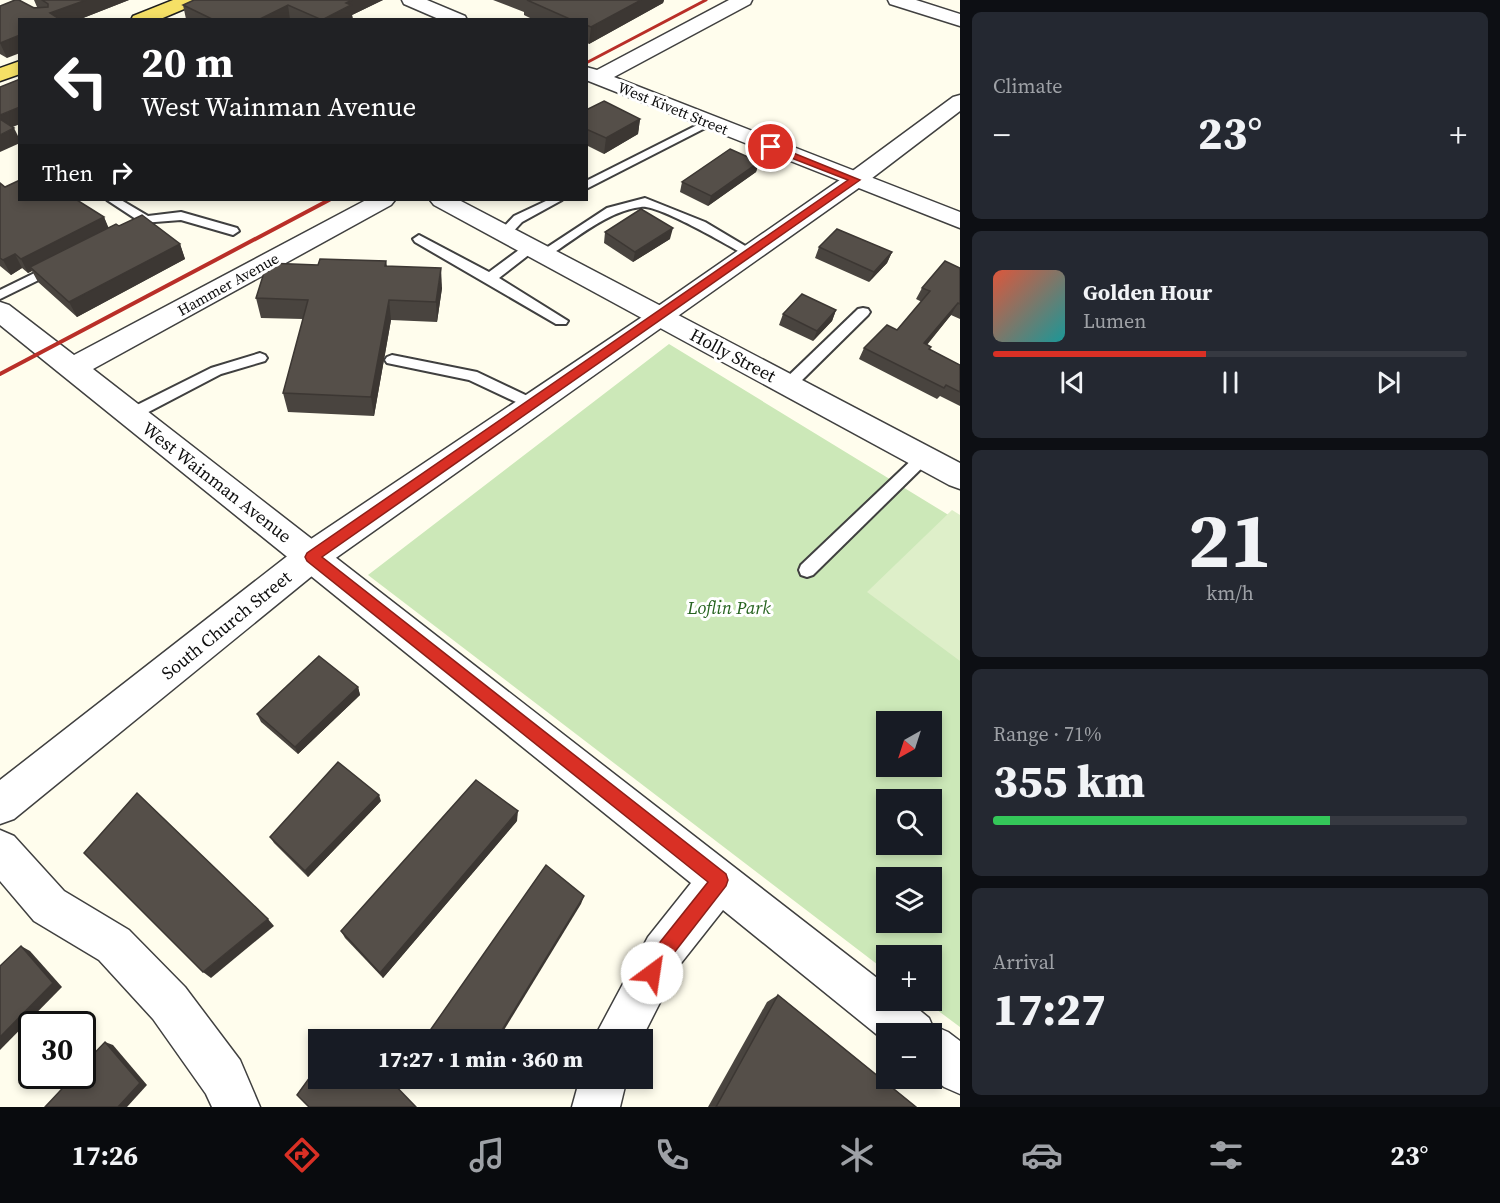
<!DOCTYPE html>
<html lang="en">
<head>
<meta charset="utf-8">
<style>
  body { margin:0; font-family:"Source Serif 4",serif; background:#242831; color:#f1f3f6; height:100vh; display:flex; flex-direction:column; font-size:22px; white-space:nowrap }
  * { box-sizing:border-box; margin:0 }
  p { font-size:20px; color:#9ea1a6 }
  .icon { flex:none; width:33px; height:33px; fill:none; stroke:currentColor; stroke-width:2; stroke-linecap:round; stroke-linejoin:round }
  .map { position:relative; flex:1; overflow:hidden }
  .drawer { display:flex; flex-direction:column; gap:12px; padding:12px; background:#0d0f14; width:540px }
  .drawer>* { flex:none }
  .hud { position:absolute; left:18px; top:18px; width:570px; height:183px; border-radius:0px; box-shadow:0 3px 9px #0003; background:#202124; color:#fff; overflow:hidden }
  .needle { width:39px; rotate:219deg }
  .controls { position:absolute; left:876px; top:711px; display:grid; gap:12px }
  .controls a { display:grid; place-items:center; width:66px; height:66px; border-radius:0px; background:#171b24; box-shadow:0 3px 9px #0003; font-size:30px }
  .speed { position:absolute; left:18px; top:1011px; display:flex; gap:12px; font-size:30px; font-weight:700; text-align:center }
  .speed>* { display:grid; place-content:center; width:78px; height:78px; border-radius:50%; background:#171b24; box-shadow:0 3px 9px #0003; line-height:1 }
  .speed .limit { border:3px solid #111; border-radius:9px; background:#fff; color:#111 }
  .pin { position:absolute; display:grid; place-items:center; width:51px; height:51px; color:#fff; margin:-26px; border:3px solid #fff; border-radius:50%; box-shadow:0 2px 6px #0007 }
  .me { position:absolute; width:66px; margin:-33px; rotate:31deg; stroke-linejoin:round; filter:drop-shadow(0 0 4px #0008) }
  .turn { display:flex; align-items:center; gap:21px; height:126px; padding:0 24px; font-size:27px }
  .turn .icon { width:78px; height:78px; stroke-width:2.5 }
  .turn b { display:block; font-size:42px; line-height:51px }
  .then { display:flex; align-items:center; height:57px; padding:0 24px; background:#0003; gap:12px; font-size:22px }
  .big { font-size:45px; font-weight:800; line-height:1.1 }
  .drawer .widget { flex:1; display:flex; flex-direction:column; justify-content:center; gap:9px; min-width:0; padding:0 21px; border-radius:9px; background:#242831 }
  .drawer .dial { align-items:center; gap:0 }
  .dial b { font-size:78px; line-height:1 }
  .song { display:flex; align-items:center; gap:18px }
  .cover { width:72px; height:72px; border-radius:9px; background:linear-gradient(135deg,hsl(10 70% 55%),hsl(180 70% 35%)) }
  .played { height:6px; border-radius:3px; background:linear-gradient(90deg,#d93025 45%,#363941 45%) }
  .keys { display:flex; justify-content:space-around; direction:ltr }
  .heat { display:flex; justify-content:space-between; align-items:center; font-size:33px; direction:ltr }
  .charge { height:9px; border-radius:4px; background:linear-gradient(90deg,#34c759 71%,#363941 0) }
  .trip { position:absolute; left:308px; top:1029px; width:345px; height:60px; border-radius:0px; background:#171b24; box-shadow:0 3px 9px #0003; font-weight:800; line-height:60px; text-align:center }
  .menu { display:flex; height:96px; justify-content:space-around; align-items:center; background:#090b0e; color:#9ea1a6 }
  .menu .icon { width:42px; height:42px }
  .menu .active { color:#d93025 }
  .menu b { font-size:27px; color:#f1f3f6 }
  main { display:flex; flex:1; min-height:0 }
  .map>svg:first-child { display:block }
</style>
</head>
<body>
<main>
<div class="map">
<svg width="960" height="1107" viewBox="0 0 960 1107">
  <rect width="100%" height="100%" fill="#fffded"/>
  <path fill="#cce8b8" fill-rule="evenodd" d="M 669,344 L 960,522 L 960,1027 L 925,1001 L 932,1000 L 932,956 L 886,956 L 886,971 L 368,575 ZM 886,722 L 932,722 L 932,766 L 886,766 ZM 886,800 L 932,800 L 932,844 L 886,844 ZM 886,878 L 932,878 L 932,922 L 886,922 Z"/>
  <path fill="#deefc9" d="M 952,510 L 960,515 L 960,661 L 867,592 Z"/>
  <g fill="none" stroke-linecap="round" stroke-linejoin="round">
    <g stroke="#404040" stroke-width="4">
      <g id="service">
        <path d="M 709,119 L 714,122 L 713,124 L 586,189 L 586,181 Z"/>
        <path d="M 645,198 L 705,222 L 757,253 L 751,257 L 747,256 C 729,246 658,204 641,207 C 607,211 576,239 547,257 L 543,258 L 537,254 L 607,208 Z"/>
        <path d="M 107,200 L 121,200 L 148,216 L 181,212 L 237,228 L 239,231 L 233,235 L 181,220 L 142,223 Z"/>
        <path d="M 548,200 L 562,200 L 522,222 L 509,236 L 501,236 L 501,230 L 514,216 Z"/>
        <path d="M 419,235 L 489,272 L 527,244 L 535,244 L 537,247 L 535,250 L 499,278 L 568,321 L 566,324 L 556,324 L 415,242 L 413,239 Z"/>
        <path d="M 55,263 L 59,264 L 61,267 L 59,270 L 0,299 L 0,290 Z"/>
        <path d="M 863,308 L 868,309 L 870,312 L 868,315 L 793,389 L 783,389 L 781,385 L 783,381 L 858,309 Z"/>
        <path d="M 260,353 L 265,355 L 267,358 L 265,361 L 221,374 L 137,418 L 132,419 L 125,414 L 127,410 L 211,368 Z"/>
        <path d="M 392,355 L 477,372 L 538,401 L 540,405 L 533,410 L 469,380 L 387,363 L 385,360 L 387,357 Z"/>
        <path d="M 924,451 L 929,453 L 932,457 L 929,461 L 813,575 L 807,577 L 801,575 L 799,570 L 801,565 L 919,453 Z"/>
      </g>
    </g>
    <g stroke="#404040" stroke-width="3">
      <g id="minor">
        <path d="M 402,0 L 427,0 L 465,16 L 467,20 L 441,20 L 404,4 Z"/>
        <path d="M 729,0 L 752,0 L 750,4 L 614,77 L 960,212 L 960,228 L 586,80 L 586,67 L 597,70 Z"/>
        <path d="M 888,0 L 916,0 L 960,14 L 960,26 L 890,4 Z"/>
        <path d="M 366,200 L 395,200 L 391,205 L 93,369 L 886,985 L 886,1000 L 907,1000 L 929,1018 L 932,1025 L 948,1032 L 960,1041 L 960,1094 L 944,1087 L 932,1077 L 932,1034 L 886,1034 L 886,1042 L 723,910 L 678,967 L 641,1040 L 593,1040 L 648,937 L 691,883 L 0,325 L 0,302 L 9,305 L 74,355 Z"/>
        <path d="M 430,200 L 459,200 L 960,463 L 960,489 L 949,485 L 434,205 Z"/>
        <path d="M 0,830 L 14,836 L 64,891 L 129,930 L 185,987 L 240,1060 L 260,1107 L 212,1107 L 206,1094 L 153,1019 L 99,960 L 34,921 L 0,881 Z"/>
        <path d="M 580,1078 L 627,1078 L 620,1107 L 572,1107 Z"/>
      </g>
    </g>
    <g stroke="#404040" stroke-width="3">
      <path id="tertiary" d="M 960,95 L 960,111 L 863,185 L 323,567 L 14,819 L 0,824 L 0,780 L 299,547 L 651,311 L 847,175 L 953,97 Z"/>
    </g>
    <g stroke="#1e1e1e" stroke-width="3">
      <g id="primary">
        <path d="M 173,0 L 198,0 L 196,4 L 158,20 L 131,20 L 133,16 Z"/>
        <path d="M 20,61 L 20,74 L 0,81 L 0,68 Z"/>
      </g>
    </g>
    <use href="#service" fill="#fff" fill-rule="evenodd"/>
    <use href="#minor" fill="#fff" fill-rule="evenodd"/>
    <use href="#tertiary" fill="#fff" fill-rule="evenodd"/>
    <use href="#primary" fill="#f5e066" fill-rule="evenodd"/>
    <path stroke="#b92f28" stroke-width="3" d="M 586,63 L 706,0"/>
    <path stroke="#b92f28" stroke-width="4" d="M 0,374 L 329,200"/>
  </g>
  <g fill="#49443f">
    <path d="M 34,0 L 129,0 L 78,20 L 20,20 L 7,58 L 0,54 L 0,6 L 37,7 Z"/>
    <path d="M 194,0 L 383,0 L 352,15 L 353,20 L 186,19 L 183,5 Z"/>
    <path d="M 493,0 L 664,0 L 663,3 L 589,44 L 586,42 L 586,20 L 534,20 L 524,15 L 524,12 Z"/>
    <path d="M 586,110 L 640,119 L 638,134 L 604,154 L 586,145 Z"/>
    <path d="M 759,162 L 756,172 L 708,206 L 680,192 L 682,182 Z"/>
    <path d="M 0,183 L 5,187 L 104,217 L 108,228 L 119,226 L 180,244 L 185,259 L 77,317 L 38,282 L 32,271 L 28,273 L 22,268 L 11,275 L 0,266 Z"/>
    <path d="M 605,232 L 670,239 L 633,262 L 604,243 Z"/>
    <path d="M 819,247 L 892,252 L 887,263 L 869,282 L 815,258 Z"/>
    <path d="M 386,261 L 387,266 L 442,288 L 437,322 L 391,320 L 374,416 L 288,412 L 283,393 L 303,319 L 261,318 L 256,298 L 318,265 Z"/>
    <path d="M 960,268 L 960,319 L 951,315 L 927,345 L 930,350 L 960,365 L 960,406 L 940,396 L 937,399 L 859,359 L 864,348 L 897,330 L 922,302 L 916,299 L 922,288 Z"/>
    <path d="M 836,310 L 832,321 L 813,341 L 779,325 L 783,314 Z"/>
    <path d="M 358,687 L 360,695 L 298,754 L 261,722 L 257,714 Z"/>
    <path d="M 381,801 L 308,877 L 274,843 L 270,837 Z"/>
    <path d="M 517,821 L 383,978 L 345,938 L 341,931 Z"/>
    <path d="M 778,995 L 916,1107 L 708,1107 L 767,1002 Z"/>
  </g>
  <g fill="#3c3733">
    <path d="M 86,0 L 129,0 L 78,20 L 53,20 L 50,13 Z"/>
    <path d="M 352,0 L 383,0 L 352,15 L 353,20 L 322,20 L 346,3 Z"/>
    <path d="M 641,0 L 664,0 L 663,3 L 589,44 L 591,27 Z"/>
    <path d="M 288,5 L 290,20 L 258,20 Z"/>
    <path d="M 20,35 L 20,53 L 7,58 L 0,43 Z"/>
    <path d="M 20,107 L 20,124 L 3,131 L 0,124 L 0,115 Z"/>
    <path d="M 640,119 L 638,134 L 604,154 L 606,138 Z"/>
    <path d="M 14,128 L 20,140 L 20,143 L 0,152 L 0,135 Z"/>
    <path d="M 759,162 L 756,172 L 708,206 L 711,196 Z"/>
    <path d="M 104,217 L 110,231 L 30,267 L 32,271 L 28,273 L 21,259 Z"/>
    <path d="M 673,228 L 670,239 L 633,262 L 635,252 Z"/>
    <path d="M 180,244 L 185,259 L 77,317 L 69,302 Z"/>
    <path d="M 892,252 L 887,263 L 869,282 L 874,272 Z"/>
    <path d="M 15,254 L 22,268 L 11,275 L 3,260 Z"/>
    <path d="M 441,268 L 442,288 L 437,322 L 436,302 Z"/>
    <path d="M 389,300 L 391,320 L 374,416 L 371,397 Z"/>
    <path d="M 958,303 L 951,315 L 918,355 L 924,343 Z"/>
    <path d="M 836,310 L 832,321 L 813,341 L 817,331 Z"/>
    <path d="M 358,687 L 360,695 L 298,754 L 295,747 Z"/>
    <path d="M 379,795 L 381,801 L 308,877 L 305,871 Z"/>
    <path d="M 518,811 L 517,821 L 383,978 L 380,973 Z"/>
    <path d="M 584,896 L 581,904 L 498,1040 L 496,1040 Z"/>
    <path d="M 268,919 L 274,926 L 211,978 L 203,972 Z"/>
    <path d="M 21,946 L 30,951 L 62,987 L 0,1050 L 0,1037 Z"/>
    <path d="M 105,1042 L 113,1045 L 147,1085 L 127,1107 L 118,1107 Z"/>
  </g>
  <g fill="#554f49" stroke="#3c3733" stroke-width="1.5">
    <path d="M 15,0 L 19,0 L 34,8 L 48,7 L 48,4 L 42,0 L 86,0 L 50,13 L 61,20 L 20,20 L 20,35 L 0,43 L 0,6 Z"/>
    <path d="M 194,0 L 352,0 L 346,3 L 351,5 L 322,20 L 288,5 L 258,20 L 214,20 L 183,5 Z"/>
    <path d="M 527,0 L 641,0 L 591,27 L 586,25 L 586,20 L 572,20 Z"/>
    <path d="M 20,79 L 20,107 L 0,115 L 0,87 Z"/>
    <path d="M 604,101 L 640,119 L 606,138 L 586,129 L 586,110 Z"/>
    <path d="M 0,119 L 14,128 L 0,135 Z"/>
    <path d="M 730,149 L 759,162 L 711,196 L 682,182 Z"/>
    <path d="M 20,180 L 20,200 L 77,200 L 104,217 L 21,259 L 15,254 L 3,260 L 0,258 L 0,183 L 5,187 Z"/>
    <path d="M 641,209 L 673,228 L 635,252 L 605,232 Z"/>
    <path d="M 142,215 L 180,244 L 69,302 L 30,267 L 116,224 L 119,226 Z"/>
    <path d="M 837,229 L 892,252 L 874,272 L 819,247 Z"/>
    <path d="M 320,259 L 386,261 L 385,266 L 441,268 L 436,302 L 389,300 L 371,397 L 283,393 L 308,300 L 256,298 L 267,263 L 318,265 Z"/>
    <path d="M 945,261 L 960,268 L 960,304 L 958,303 L 924,343 L 931,347 L 929,349 L 960,365 L 960,392 L 946,385 L 944,388 L 864,348 L 887,325 L 897,330 L 930,291 L 922,288 Z"/>
    <path d="M 802,294 L 836,310 L 817,331 L 783,314 Z"/>
    <path d="M 319,656 L 358,687 L 295,747 L 257,714 Z"/>
    <path d="M 338,762 L 379,795 L 305,871 L 270,837 Z"/>
    <path d="M 476,780 L 518,811 L 380,973 L 341,931 Z"/>
    <path d="M 137,793 L 268,919 L 203,972 L 84,853 Z"/>
    <path d="M 546,865 L 584,896 L 496,1040 L 437,1040 L 429,1032 Z"/>
    <path d="M 21,946 L 53,983 L 0,1037 L 0,966 Z"/>
    <path d="M 778,995 L 916,1107 L 716,1107 Z"/>
    <path d="M 342,1033 L 349,1040 L 338,1040 Z"/>
    <path d="M 105,1042 L 140,1083 L 118,1107 L 45,1107 L 74,1076 L 82,1076 L 82,1066 Z"/>
    <path d="M 318,1066 L 318,1078 L 388,1078 L 416,1107 L 309,1107 L 297,1095 Z"/>
  </g>
  <path fill="#d93025" stroke="#8d1f18" stroke-width="1.5" d="M 771,144 L 860,180 L 322,557 L 726,874 L 728,880 L 726,886 L 670,958 L 658,979 L 652,982 L 645,979 L 643,973 L 657,946 L 708,882 L 307,561 L 305,557 L 307,553 L 848,180 L 768,149 L 767,147 Z"/>
  <g text-anchor="middle" dominant-baseline="central" stroke-width="6" stroke-linejoin="round" paint-order="stroke">
    <g font-size="15" fill="#0d0d0d" stroke="#fff">
      <text transform="translate(673 108) rotate(22)">West Kivett Street</text>
      <text transform="translate(228 284) rotate(-29)">Hammer Avenue</text>
    </g>
    <g font-size="18" fill="#0d0d0d" stroke="#fff">
      <text transform="translate(733 355) rotate(28)">Holly Street</text>
      <text transform="translate(217 482) rotate(38)">West Wainman Avenue</text>
      <text transform="translate(226 625) rotate(-39)">South Church Street</text>
    </g>
    <g font-size="18" font-style="italic" fill="#26631f" stroke="#fff">
      <text x="729" y="607">Loflin Park</text>
    </g>
  </g>
</svg>
<div class="controls">
<a><svg class="needle" viewBox="-14 -14 28 28"><path d="M0-13l5 13h-10z" fill="#e53935"/><path d="M0 13l5-13h-10z" fill="#9ea1a6"/></svg></a>
<a><svg class="icon" aria-label="search" viewBox="0 0 24 24"><circle cx="10" cy="10" r="6"/><path d="M15 15l6 6"/></svg></a>
<a><svg class="icon" aria-label="layers" viewBox="0 0 24 24"><path d="M12 4l9 5-9 5-9-5zM3 14l9 5 9-5"/></svg></a>
<a>+</a>
<a>−</a>
</div>
<div class="speed"><div class="limit">30</div></div>
<div class="pin" style="left:771px;top:147px;background:#d93025"><svg class="icon" aria-label="arrive" viewBox="0 0 24 24"><path d="M6 21V4h12l-3 4 3 4H6"/></svg></div>
<svg class="me" style="left:652px;top:973px" viewBox="-20 -20 40 40"><circle r="19" fill="#fff"/><path d="M0-13L10 11 0 6-10 11z" fill="#d93025"/></svg>
<div class="trip">17:27 · 1 min · 360 m</div>
<div class="hud">
<div class="turn"><svg class="icon" aria-label="left" viewBox="0 0 24 24"><path d="M17 20v-9H6M10 6l-5 5 5 5"/></svg><div><b>20 m</b>West Wainman Avenue</div></div>
<div class="then">Then<svg class="icon" aria-label="right" viewBox="0 0 24 24"><path d="M7 20v-9h11M14 6l5 5-5 5"/></svg></div>
</div>
</div>
<section class="drawer">
<div class="widget"><p>Climate</p>
<div class="heat"><a>−</a><b class="big">23°</b><a>+</a></div>
</div>
<div class="widget">
<div class="song"><i class="cover"></i><div><b>Golden Hour</b><p>Lumen</p></div></div>
<div class="played"></div>
<div class="keys"><svg class="icon" aria-label="previous" viewBox="0 0 24 24"><path d="M18 5L8 12l10 7zM5 5v14"/></svg><svg class="icon" aria-label="pause" viewBox="0 0 24 24"><path d="M8 5v14M16 5v14"/></svg><svg class="icon" aria-label="next" viewBox="0 0 24 24"><path d="M6 5l10 7-10 7zM19 5v14"/></svg></div>
</div>
<div class="widget dial"><b>21</b><p>km/h</p></div>
<div class="widget"><p>Range · 71%</p><b class="big">355 km</b><div class="charge"></div></div>
<div class="widget"><p>Arrival</p><b class="big">17:27</b></div>
</section>
</main>
<nav class="menu">
<b>17:26</b>
<svg class="icon active" aria-label="directions" viewBox="0 0 24 24"><path d="M12 3l9 9-9 9-9-9zM9 14v-3h6M13 9l2 2-2 2"/></svg>
<svg class="icon" aria-label="music" viewBox="0 0 24 24"><path d="M9 18V5l10-2v13"/><circle cx="6" cy="18" r="3"/><circle cx="16" cy="16" r="3"/></svg>
<svg class="icon" aria-label="phone" viewBox="0 0 24 24"><path d="M5 4h4l2 5-3 2q2 4 5 5l2-3 5 2v4C11 20 4 13 5 4z"/></svg>
<svg class="icon" aria-label="climate" viewBox="0 0 24 24"><path d="M12 3v18M4 7l16 10M4 17L20 7"/></svg>
<svg class="icon" aria-label="car" viewBox="0 0 24 24"><path d="M5 17H2v-5l4-1 3-4h7l3 4 3 1v5h-3M9 17h6M6 11h13"/><circle cx="7" cy="17" r="2"/><circle cx="17" cy="17" r="2"/></svg>
<svg class="icon" aria-label="filters" viewBox="0 0 24 24"><path d="M4 7h16M4 17h16"/><circle cx="9" cy="7" r="2"/><circle cx="15" cy="17" r="2"/></svg>
<b>23°</b>
</nav>
</body>
</html>
